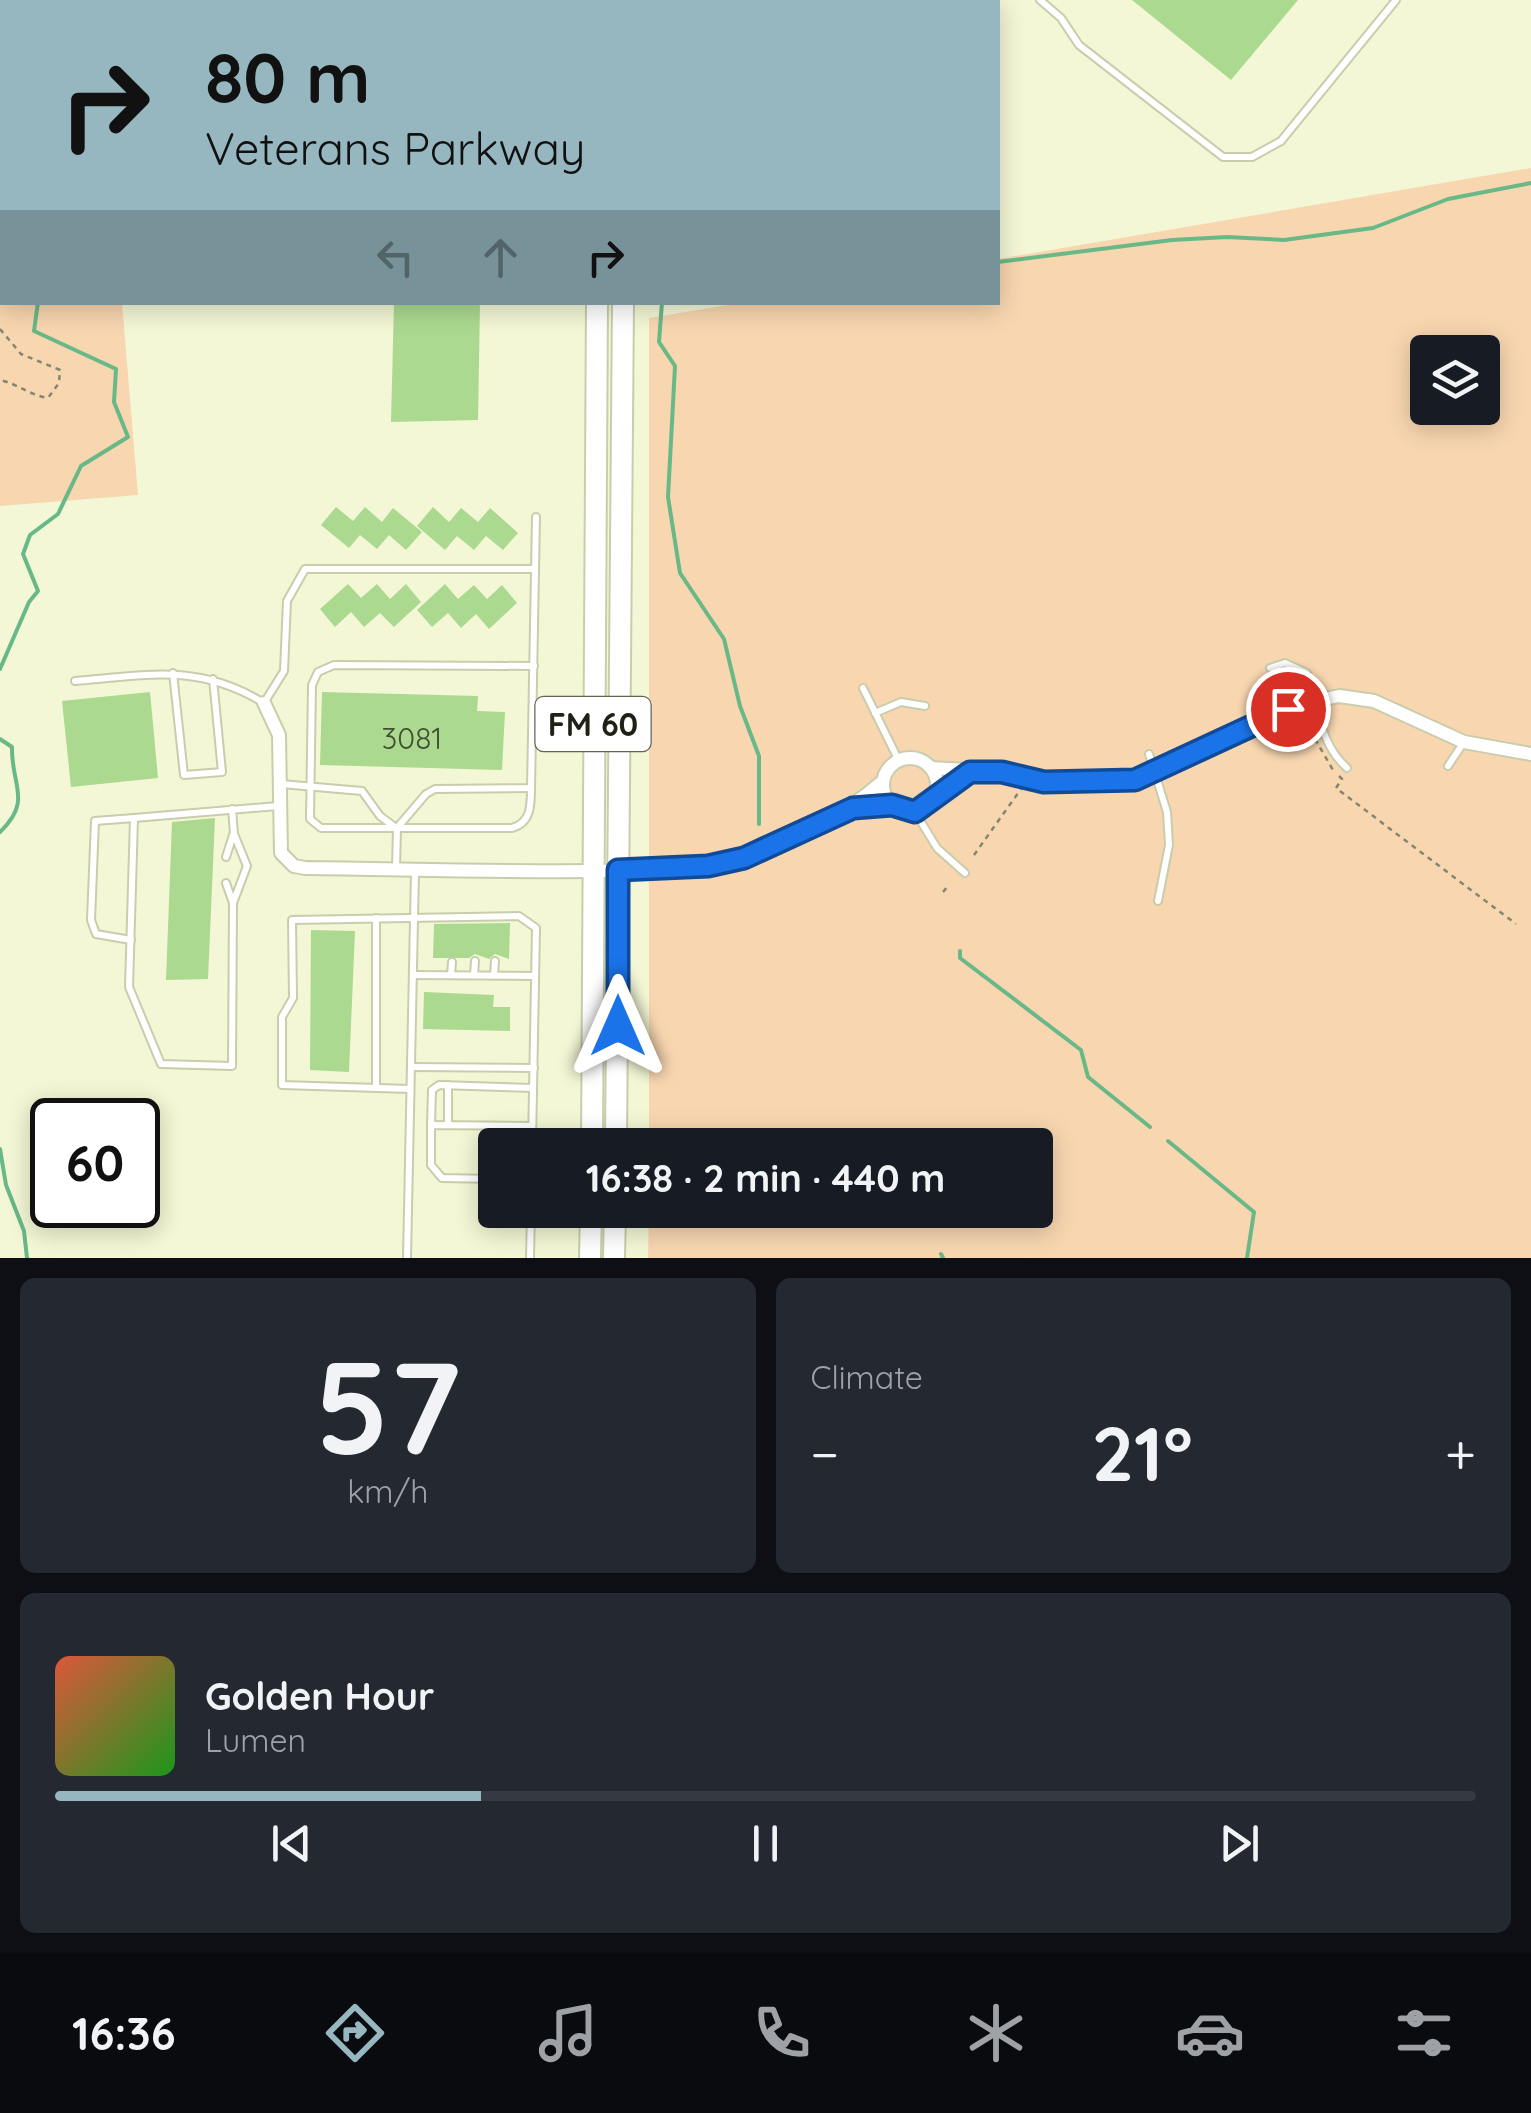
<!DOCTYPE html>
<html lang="en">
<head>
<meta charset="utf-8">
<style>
  body { margin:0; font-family:Quicksand,sans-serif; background:#242831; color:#f1f3f6; height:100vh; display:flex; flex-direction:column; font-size:38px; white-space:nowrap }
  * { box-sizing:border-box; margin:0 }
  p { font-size:32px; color:#9ea1a6 }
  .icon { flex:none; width:55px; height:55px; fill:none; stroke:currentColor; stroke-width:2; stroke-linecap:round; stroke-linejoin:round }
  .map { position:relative; height:1258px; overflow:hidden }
  .side { display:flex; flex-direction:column; gap:20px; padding:20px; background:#0d0f14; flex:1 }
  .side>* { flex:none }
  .top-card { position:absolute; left:0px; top:0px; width:1000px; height:305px; box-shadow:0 5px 25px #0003; background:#97b7c0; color:#111; overflow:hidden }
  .controls { position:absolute; left:1410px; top:335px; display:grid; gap:20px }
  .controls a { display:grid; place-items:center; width:90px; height:90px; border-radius:10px; background:#171b24; box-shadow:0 5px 25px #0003; font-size:50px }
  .speed { position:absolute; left:30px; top:1098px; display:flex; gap:20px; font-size:50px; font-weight:700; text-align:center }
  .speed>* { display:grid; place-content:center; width:130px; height:130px; border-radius:50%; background:#171b24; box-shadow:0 5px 25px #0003; line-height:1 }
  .speed .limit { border:5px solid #111; border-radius:15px; background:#fff; color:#111 }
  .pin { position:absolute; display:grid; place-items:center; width:85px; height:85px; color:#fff; margin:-42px; border:5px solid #fff; border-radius:50%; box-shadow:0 2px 10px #0007 }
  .me { position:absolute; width:110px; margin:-55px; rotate:0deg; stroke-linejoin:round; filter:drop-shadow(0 0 8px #0008) }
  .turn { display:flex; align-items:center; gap:35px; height:210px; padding:0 40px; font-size:45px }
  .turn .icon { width:130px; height:130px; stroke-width:2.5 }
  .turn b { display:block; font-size:70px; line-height:85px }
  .lanes { display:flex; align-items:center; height:95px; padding:0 40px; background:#0003; justify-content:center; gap:50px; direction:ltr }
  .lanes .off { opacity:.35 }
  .big { font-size:75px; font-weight:800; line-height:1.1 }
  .side .card { flex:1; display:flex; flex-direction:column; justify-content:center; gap:15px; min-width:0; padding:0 35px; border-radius:15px; background:#242831 }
  .side .dial { align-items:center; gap:0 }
  .dial b { font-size:130px; line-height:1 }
  .song { display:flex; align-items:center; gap:30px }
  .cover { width:120px; height:120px; border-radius:15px; background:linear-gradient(135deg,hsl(10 70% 55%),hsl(120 70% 35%)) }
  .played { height:10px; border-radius:5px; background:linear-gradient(90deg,#97b7c0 30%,#363941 30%) }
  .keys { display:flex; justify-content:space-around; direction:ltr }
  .heat { display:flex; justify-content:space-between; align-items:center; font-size:55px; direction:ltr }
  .side .tiles { flex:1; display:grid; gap:20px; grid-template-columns:1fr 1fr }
  .card:last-child { grid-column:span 2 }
  .trip { position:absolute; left:478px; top:1128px; width:575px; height:100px; border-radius:10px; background:#171b24; box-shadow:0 5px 25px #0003; font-weight:800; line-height:100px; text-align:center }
  .tab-bar { display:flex; height:160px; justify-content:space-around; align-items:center; background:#090b0e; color:#9ea1a6 }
  .tab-bar .icon { width:70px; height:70px }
  .tab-bar .selected { color:#97b7c0 }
  .tab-bar b { font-size:45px; color:#f1f3f6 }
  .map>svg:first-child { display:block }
</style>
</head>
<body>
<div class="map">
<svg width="1531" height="1258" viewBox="0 0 1531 1258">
  <rect width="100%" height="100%" fill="#f3f7d5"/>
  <g fill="#f8d6b0" fill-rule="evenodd">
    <path d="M 0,153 L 2,302 L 122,303 L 138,495 L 0,506 Z"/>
    <path d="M 1531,168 L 1531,1258 L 648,1258 L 649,1210 L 1035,1210 L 1035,1145 L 649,1145 L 649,318 L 740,303 L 998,302 L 998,259 ZM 1428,352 L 1482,352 L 1482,408 L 1428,408 Z"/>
  </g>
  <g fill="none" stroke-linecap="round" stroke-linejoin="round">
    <g stroke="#68b987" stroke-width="4">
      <path d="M 694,0 L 695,2"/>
      <path d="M 0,154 L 2,156"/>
      <path d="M 998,262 L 1172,240 L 1227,237 L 1284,240 L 1373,228 L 1448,199 L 1531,183"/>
      <path d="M 662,302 L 659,342 L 675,366 L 668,497 L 680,573 L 724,639 L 740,706 L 759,756 L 759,824"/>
      <path d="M 683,302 L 702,302"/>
      <path d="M 0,669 L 29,602 L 38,591 L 23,554 L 30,535 L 58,514 L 81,466 L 128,437 L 114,402 L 116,369 L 34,331 L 38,302"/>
      <path d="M 0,739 L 12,747 C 11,786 33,800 0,832"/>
      <path d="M 960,951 L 960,958 L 1081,1050 L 1088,1077 L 1150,1127"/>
      <path d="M 1168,1141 L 1254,1212 L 1247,1258"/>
      <path d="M 0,1149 L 6,1185 L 24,1231 L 27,1258"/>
      <path d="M 941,1254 L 943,1258"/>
    </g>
  </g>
  <g fill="#acd990">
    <path d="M 1132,0 L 1298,0 L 1231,80 Z"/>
    <path d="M 394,302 L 480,302 L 478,420 L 391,422 Z"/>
    <path d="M 336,507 L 353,521 L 365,507 L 382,522 L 393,508 L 422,532 L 406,550 L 389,535 L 377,549 L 360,535 L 349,548 L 321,525 Z"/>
    <path d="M 433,507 L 449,522 L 461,508 L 478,522 L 490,508 L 518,533 L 503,550 L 486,536 L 474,550 L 457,536 L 445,550 L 417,526 Z"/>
    <path d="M 348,584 L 361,598 L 377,584 L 390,599 L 406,584 L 421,602 L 394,627 L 380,613 L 364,627 L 351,612 L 335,627 L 320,609 Z"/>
    <path d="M 445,584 L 458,599 L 474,585 L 487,599 L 502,585 L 517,603 L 489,629 L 476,614 L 461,628 L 448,613 L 432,627 L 417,610 Z"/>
    <path d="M 150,692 L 158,778 L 71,787 L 62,701 Z"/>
    <path d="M 322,692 L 478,696 L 477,711 L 505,712 L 502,770 L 320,765 Z"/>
    <path d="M 215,818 L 208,979 L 166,980 L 172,822 Z"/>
    <path d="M 510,923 L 509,959 L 495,954 L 489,959 L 475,954 L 469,958 L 433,958 L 434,924 Z"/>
    <path d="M 311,930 L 355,931 L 349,1072 L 310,1070 Z"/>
    <path d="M 424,992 L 494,995 L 493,1007 L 510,1007 L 510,1031 L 423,1029 Z"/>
  </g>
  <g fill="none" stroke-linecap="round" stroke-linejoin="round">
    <g stroke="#c9cdac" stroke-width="10">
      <g id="lane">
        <path d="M 1040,0 L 1061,18 L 1079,45 L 1223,157 L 1252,157 L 1281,141 L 1396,0"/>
        <path d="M 1270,668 L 1285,663 L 1307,673 C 1319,708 1319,743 1347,768"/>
        <path d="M 173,673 L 184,775 L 222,772 L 213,679"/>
        <path d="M 75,681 C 148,675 198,663 264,703 L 284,671 L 287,601 L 305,569 L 535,569"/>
        <path d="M 863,688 L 899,761"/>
        <path d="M 875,713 L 901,702 L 925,706"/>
        <path d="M 1149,754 L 1167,812 L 1169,845 L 1158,901"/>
        <path d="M 1448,766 L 1464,742"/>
        <path d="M 281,784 L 362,791 L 380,816 L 396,828"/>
        <path d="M 531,788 C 531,805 531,823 512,828 L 321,828 L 310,819 L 312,685 L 318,672 L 334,665 L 534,666"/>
        <path d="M 232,809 L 234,834 L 247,866 L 233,903 L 232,1066 L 161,1064 L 129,987 L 134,818 L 278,806"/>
        <path d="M 915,812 L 937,848 L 965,873"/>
        <path d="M 226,857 L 233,835"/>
        <path d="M 396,868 L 397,828 L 426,794 L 435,789 L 531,788 L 536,517"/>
        <path d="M 226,883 L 233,903"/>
        <path d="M 131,940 L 96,934 L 91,920 L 95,821 L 134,818"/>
        <path d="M 413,975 L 535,976"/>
        <path d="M 451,975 L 452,962"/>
        <path d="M 474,975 L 475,961"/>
        <path d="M 494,975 L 495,961"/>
        <path d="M 411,1067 L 534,1068"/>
        <path d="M 448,1085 L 448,1125"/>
        <path d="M 376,1088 L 376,918"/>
        <path d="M 410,1089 L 282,1085 L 282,1017 L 293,998 L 292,920 L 519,916 L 536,928 L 532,1145"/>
        <path d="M 431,1125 L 432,1090 L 439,1085 L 533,1088"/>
        <path d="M 514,1145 L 515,1126"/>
        <path d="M 495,1179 L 442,1178 L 431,1165 L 431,1125 L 532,1126"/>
        <path d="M 407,1258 L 415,871"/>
        <path d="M 530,1258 L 531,1210"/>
      </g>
    </g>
    <g stroke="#c9cdac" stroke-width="16">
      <g id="street">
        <path d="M 278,2 L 303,0"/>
        <path d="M 0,13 L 2,16"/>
        <path d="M 264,703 L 279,735 L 281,853 L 294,866 L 305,868 C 401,869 498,872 594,871 C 643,870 697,874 745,858 C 795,842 844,815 883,781"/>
        <circle cx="910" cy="785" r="27"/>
        <path d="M 931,768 L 1002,772 L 1044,782 L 1135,779 L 1296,705 L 1339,696 L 1374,701 L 1464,742 L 1531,754"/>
        <path d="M 935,795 L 970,772"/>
        <path d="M 853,808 L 891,805"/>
      </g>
    </g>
    <g stroke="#c9cdac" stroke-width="24">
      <g id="primary">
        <path d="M 600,2 L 600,0"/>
        <path d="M 625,2 L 625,0"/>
        <path d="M 592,1145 L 597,302"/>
        <path d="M 616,1145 L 623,302"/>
        <path d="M 590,1258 L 591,1210"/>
        <path d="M 614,1258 L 615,1210"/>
      </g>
    </g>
    <g stroke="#848770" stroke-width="2.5" stroke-dasharray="5 5" stroke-linecap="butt">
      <path d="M 0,231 L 2,242"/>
      <path d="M 0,294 L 2,276"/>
      <path d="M 0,329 L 21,354 L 60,370 L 59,383 L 48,398 C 29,395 18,384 0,380"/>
      <path d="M 1262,707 L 1258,701 L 1297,681"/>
      <path d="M 1315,739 L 1333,770"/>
      <path d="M 1339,776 L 1342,779 L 1336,788 L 1516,924"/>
      <path d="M 974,855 L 1021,789"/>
      <path d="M 943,892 L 948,886"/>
    </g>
    <use href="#lane" stroke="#fff" stroke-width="6"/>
    <use href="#street" stroke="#fff" stroke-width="12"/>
    <use href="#primary" stroke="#fff" stroke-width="20"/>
  </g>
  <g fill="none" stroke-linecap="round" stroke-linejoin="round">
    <g stroke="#114b97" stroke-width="25">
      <path id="route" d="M 618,1026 L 618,870 L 708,866 L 744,858 L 853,808 L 892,805 L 915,812 L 970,772 L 1002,772 L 1044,782 L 1135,780 L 1288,709"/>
    </g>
    <use href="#route" stroke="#1a73e8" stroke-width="18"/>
  </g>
  <g text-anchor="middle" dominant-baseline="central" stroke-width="8" stroke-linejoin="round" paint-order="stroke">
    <g font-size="30" fill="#424f33">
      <text x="412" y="738">3081</text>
    </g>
    <rect fill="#fff" stroke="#62645a" stroke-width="2.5" x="535.5" y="697" width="115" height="54" rx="8"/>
    <g font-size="32" font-weight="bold" fill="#1f2114">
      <text x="593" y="724">FM 60</text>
    </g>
  </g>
</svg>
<div class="controls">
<a><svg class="icon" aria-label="layers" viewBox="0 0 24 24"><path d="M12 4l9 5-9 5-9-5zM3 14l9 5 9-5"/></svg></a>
</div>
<div class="speed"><div class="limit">60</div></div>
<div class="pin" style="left:1288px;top:709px;background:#d93025"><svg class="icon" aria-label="arrive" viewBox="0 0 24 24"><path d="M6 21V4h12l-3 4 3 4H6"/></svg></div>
<svg class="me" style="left:618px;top:1026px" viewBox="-20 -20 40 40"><path d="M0-17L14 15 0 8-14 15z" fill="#1a73e8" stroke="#fff" stroke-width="4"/></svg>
<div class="trip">16:38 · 2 min · 440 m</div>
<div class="top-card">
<div class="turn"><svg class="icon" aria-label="right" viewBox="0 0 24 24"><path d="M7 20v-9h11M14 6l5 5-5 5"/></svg><div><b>80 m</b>Veterans Parkway</div></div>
<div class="lanes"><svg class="icon off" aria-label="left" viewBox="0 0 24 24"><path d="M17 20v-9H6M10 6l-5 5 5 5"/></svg><svg class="icon off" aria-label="ahead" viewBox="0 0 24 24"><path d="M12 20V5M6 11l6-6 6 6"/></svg><svg class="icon" aria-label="right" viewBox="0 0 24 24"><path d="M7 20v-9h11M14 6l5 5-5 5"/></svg></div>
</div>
</div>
<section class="side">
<div class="tiles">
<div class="card dial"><b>57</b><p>km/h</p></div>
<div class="card"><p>Climate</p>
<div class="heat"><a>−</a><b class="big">21°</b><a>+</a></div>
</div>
<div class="card">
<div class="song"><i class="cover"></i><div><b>Golden Hour</b><p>Lumen</p></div></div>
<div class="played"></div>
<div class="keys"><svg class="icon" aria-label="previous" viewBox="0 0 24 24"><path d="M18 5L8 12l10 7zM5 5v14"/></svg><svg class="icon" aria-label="pause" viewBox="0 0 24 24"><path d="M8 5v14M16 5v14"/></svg><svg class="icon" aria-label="next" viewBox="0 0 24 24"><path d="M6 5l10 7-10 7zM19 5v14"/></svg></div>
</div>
</div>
</section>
<nav class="tab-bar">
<b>16:36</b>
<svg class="icon selected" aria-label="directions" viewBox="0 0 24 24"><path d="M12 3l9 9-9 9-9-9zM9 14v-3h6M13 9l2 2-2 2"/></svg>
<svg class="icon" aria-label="music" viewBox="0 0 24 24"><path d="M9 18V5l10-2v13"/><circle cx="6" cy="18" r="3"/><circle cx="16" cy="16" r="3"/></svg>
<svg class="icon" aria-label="phone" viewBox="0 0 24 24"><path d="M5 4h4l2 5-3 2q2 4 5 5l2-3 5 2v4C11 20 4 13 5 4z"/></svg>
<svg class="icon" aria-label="climate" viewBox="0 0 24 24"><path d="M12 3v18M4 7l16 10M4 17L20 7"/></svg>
<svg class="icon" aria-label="car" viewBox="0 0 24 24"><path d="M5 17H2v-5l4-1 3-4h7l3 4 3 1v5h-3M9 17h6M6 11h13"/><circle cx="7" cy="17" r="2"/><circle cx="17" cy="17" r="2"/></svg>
<svg class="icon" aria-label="filters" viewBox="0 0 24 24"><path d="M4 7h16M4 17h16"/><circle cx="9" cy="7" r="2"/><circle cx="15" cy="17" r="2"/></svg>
</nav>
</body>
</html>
